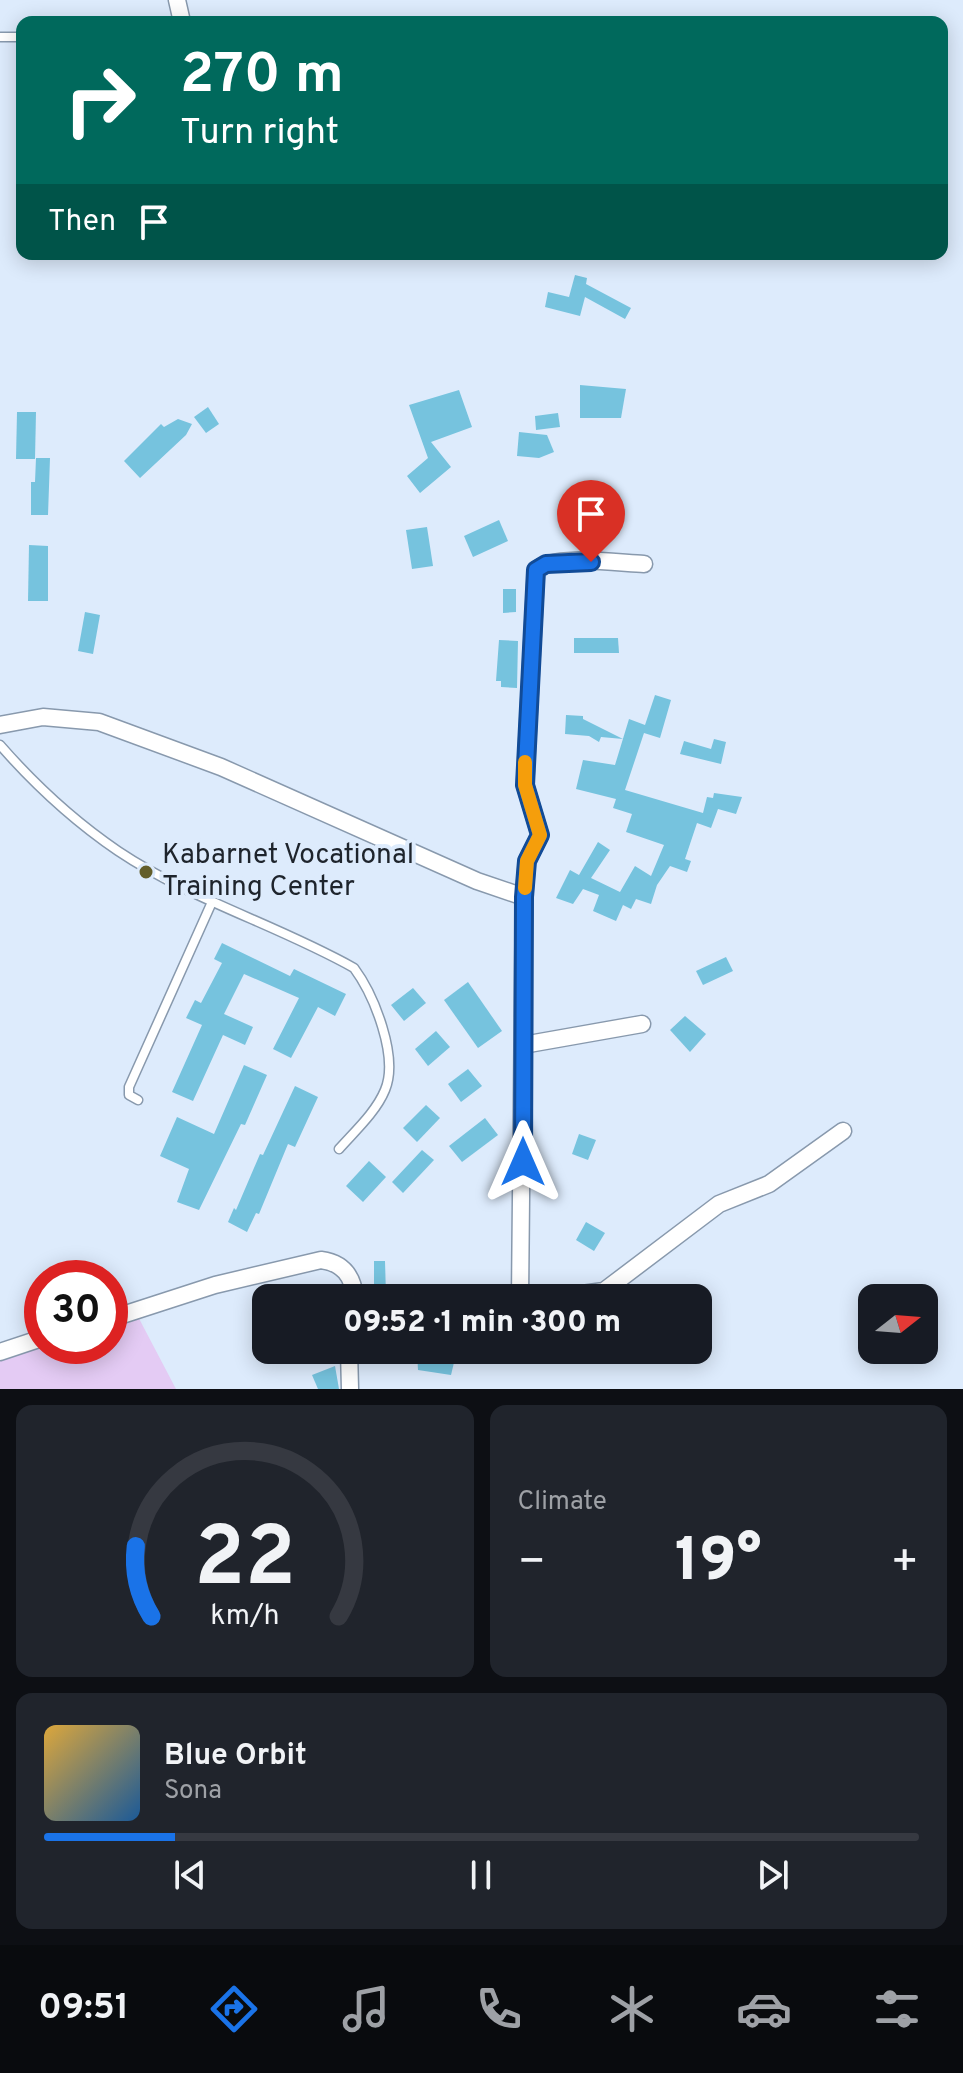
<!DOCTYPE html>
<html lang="en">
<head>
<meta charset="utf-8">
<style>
  body { margin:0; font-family:Overpass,sans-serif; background:#20242c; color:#f1f3f6; height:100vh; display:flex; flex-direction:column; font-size:30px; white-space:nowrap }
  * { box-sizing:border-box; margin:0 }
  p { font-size:26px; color:#9ea1a6 }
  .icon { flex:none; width:44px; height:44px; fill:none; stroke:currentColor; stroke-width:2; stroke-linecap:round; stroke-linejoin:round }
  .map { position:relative; height:1389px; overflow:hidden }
  .sheet { display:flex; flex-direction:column; gap:16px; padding:16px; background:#0d0f14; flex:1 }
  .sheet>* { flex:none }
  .guide { position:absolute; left:16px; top:16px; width:932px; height:244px; border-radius:16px; box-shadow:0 4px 20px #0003; background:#00695c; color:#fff; overflow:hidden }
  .needle { width:52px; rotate:73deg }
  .buttons { position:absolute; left:858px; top:1284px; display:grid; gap:16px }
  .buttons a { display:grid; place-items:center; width:80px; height:80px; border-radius:16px; background:#171b24; box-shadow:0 4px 20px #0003; font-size:40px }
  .speed { position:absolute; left:24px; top:1260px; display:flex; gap:16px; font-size:40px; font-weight:700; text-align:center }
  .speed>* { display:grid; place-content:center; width:104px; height:104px; border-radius:50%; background:#171b24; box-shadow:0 4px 20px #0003; line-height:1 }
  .speed .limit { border:12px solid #d22; background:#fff; color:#111 }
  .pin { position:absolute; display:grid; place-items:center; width:68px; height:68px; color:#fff; margin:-82px -34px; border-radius:50% 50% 50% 0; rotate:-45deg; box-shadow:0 0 8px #0007 }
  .pin .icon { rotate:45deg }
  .me { position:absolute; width:88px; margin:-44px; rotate:0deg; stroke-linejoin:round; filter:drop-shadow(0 0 6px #0008) }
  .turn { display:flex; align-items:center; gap:28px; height:168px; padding:0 32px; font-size:36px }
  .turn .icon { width:104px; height:104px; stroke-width:2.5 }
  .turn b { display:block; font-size:56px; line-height:68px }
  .then { display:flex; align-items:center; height:76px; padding:0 32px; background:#0003; gap:16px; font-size:30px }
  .big { font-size:60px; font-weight:800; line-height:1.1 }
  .sheet .tile { flex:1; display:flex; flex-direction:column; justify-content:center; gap:12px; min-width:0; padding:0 28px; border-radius:16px; background:#20242c }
  .sheet .dial { align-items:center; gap:0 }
  .dial svg { height:208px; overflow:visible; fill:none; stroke:#363941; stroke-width:7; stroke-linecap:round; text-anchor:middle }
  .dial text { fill:#f1f3f6; stroke:none }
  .song { display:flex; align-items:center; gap:24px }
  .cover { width:96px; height:96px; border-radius:12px; background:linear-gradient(135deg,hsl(40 70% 55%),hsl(210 70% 35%)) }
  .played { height:8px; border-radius:4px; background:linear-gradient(90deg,#1a73e8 15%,#363941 15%) }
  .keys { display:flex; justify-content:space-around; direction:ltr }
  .heat { display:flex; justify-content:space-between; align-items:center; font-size:44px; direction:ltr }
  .sheet .tiles { flex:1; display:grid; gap:16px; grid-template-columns:1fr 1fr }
  .tile:last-child { grid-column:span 2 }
  .trip { position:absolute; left:252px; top:1284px; width:460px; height:80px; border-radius:16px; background:#171b24; box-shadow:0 4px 20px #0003; font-weight:800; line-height:80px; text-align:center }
  .tabs { display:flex; height:128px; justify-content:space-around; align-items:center; background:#090b0e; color:#9ea1a6 }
  .tabs .icon { width:56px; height:56px }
  .tabs .selected { color:#1a73e8 }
  .tabs b { font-size:36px; color:#f1f3f6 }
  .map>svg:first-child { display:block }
</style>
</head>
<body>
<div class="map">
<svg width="963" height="1389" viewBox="0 0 963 1389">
  <rect width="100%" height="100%" fill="#ddebfc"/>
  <path fill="#e4cbf4" d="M 134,1309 L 176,1389 L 0,1389 L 0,1354 L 42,1346 L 110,1346 L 110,1317 Z"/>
  <g fill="#76c3de">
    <path d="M 575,275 L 587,278 L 586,284 L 631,308 L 625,319 L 585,297 L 580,316 L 545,307 L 548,292 L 569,297 Z"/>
    <path d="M 580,385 L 626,389 L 621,418 L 580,418 Z"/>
    <path d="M 459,390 L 472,427 L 431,442 L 451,467 L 420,493 L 407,476 L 428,458 L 409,405 Z"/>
    <path d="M 208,407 L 219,424 L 206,433 L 194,417 Z"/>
    <path d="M 17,412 L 36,412 L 35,459 L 16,459 Z"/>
    <path d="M 558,413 L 560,427 L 536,430 L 535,416 Z"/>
    <path d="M 178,419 L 192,424 L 186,435 L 140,478 L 124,461 L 161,424 L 164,427 Z"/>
    <path d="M 519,432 L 547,435 L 554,452 L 539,458 L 517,456 Z"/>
    <path d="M 36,458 L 50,458 L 48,515 L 31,515 L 31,482 L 35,482 Z"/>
    <path d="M 499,520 L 508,541 L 473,557 L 464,536 Z"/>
    <path d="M 427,527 L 433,566 L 412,569 L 406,530 Z"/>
    <path d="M 29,545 L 48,546 L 48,601 L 28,601 Z"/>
    <path d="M 503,589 L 516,589 L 516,612 L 503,613 Z"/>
    <path d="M 85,612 L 100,615 L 93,654 L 78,651 Z"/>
    <path d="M 574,638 L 618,638 L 619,653 L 574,653 Z"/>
    <path d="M 499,640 L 518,641 L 517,688 L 501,687 L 501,681 L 496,681 Z"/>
    <path d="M 655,695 L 671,700 L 660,738 L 644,733 L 625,790 L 703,813 L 707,797 L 713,798 L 714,793 L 742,797 L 736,814 L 718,809 L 711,828 L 697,823 L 685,859 L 691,861 L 687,872 L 670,866 L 657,885 L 651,904 L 636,899 L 631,909 L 623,905 L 616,921 L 593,911 L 599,895 L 583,889 L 573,904 L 556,898 L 570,870 L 579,875 L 598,842 L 610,850 L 591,878 L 620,892 L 635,866 L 651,876 L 664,845 L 626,832 L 632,814 L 613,808 L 616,799 L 576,789 L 583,760 L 615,765 L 629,719 L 645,725 Z"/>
    <path d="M 566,715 L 583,716 L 583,719 L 623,739 L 601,737 L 599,742 L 589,736 L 565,734 Z"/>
    <path d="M 714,739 L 726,742 L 721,764 L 680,754 L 684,741 L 711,749 Z"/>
    <path d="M 222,943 L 290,976 L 294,969 L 346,994 L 335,1016 L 318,1007 L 291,1058 L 273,1049 L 299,998 L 244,974 L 224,1014 L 253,1027 L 245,1045 L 223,1035 L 193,1101 L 172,1092 L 202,1025 L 186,1018 L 195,1000 L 201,1003 L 222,963 L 214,959 Z"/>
    <path d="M 726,957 L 733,971 L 703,985 L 696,971 Z"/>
    <path d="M 468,982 L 502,1031 L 478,1048 L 444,1000 Z"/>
    <path d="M 413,988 L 426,1003 L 404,1021 L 391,1005 Z"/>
    <path d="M 685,1016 L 706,1034 L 690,1052 L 670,1030 Z"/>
    <path d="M 436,1031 L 450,1047 L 428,1066 L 415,1049 Z"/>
    <path d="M 244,1065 L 267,1075 L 245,1125 L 241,1124 L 199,1210 L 177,1202 L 189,1169 L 160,1156 L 177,1117 L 214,1134 Z"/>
    <path d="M 468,1069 L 482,1086 L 461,1102 L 448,1084 Z"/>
    <path d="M 295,1086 L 318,1097 L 295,1147 L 288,1144 L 259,1214 L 256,1213 L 247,1232 L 228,1222 L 234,1208 L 236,1210 L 260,1154 L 263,1155 Z"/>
    <path d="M 426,1105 L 440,1118 L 417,1142 L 403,1128 Z"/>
    <path d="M 485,1118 L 498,1135 L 462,1162 L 449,1146 Z"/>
    <path d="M 579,1134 L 596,1140 L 588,1160 L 572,1154 Z"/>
    <path d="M 422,1150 L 434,1160 L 403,1193 L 392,1182 Z"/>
    <path d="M 369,1161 L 386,1177 L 363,1202 L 346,1186 Z"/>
    <path d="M 586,1222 L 605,1233 L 594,1251 L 576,1240 Z"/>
    <path d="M 374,1261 L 385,1261 L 386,1295 L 374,1296 Z"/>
    <path d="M 457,1350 L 451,1375 L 418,1370 L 417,1352 Z"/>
    <path d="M 335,1366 L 339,1389 L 318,1389 L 312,1375 Z"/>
  </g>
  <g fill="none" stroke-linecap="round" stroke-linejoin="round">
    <g stroke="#8899ad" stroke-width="11">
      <g id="lane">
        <path d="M 0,37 L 22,37"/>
        <path d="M 0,745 C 35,785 74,821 118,851 C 191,900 278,925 354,968 C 374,995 399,1057 385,1090 C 376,1112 355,1131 339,1149"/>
        <path d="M 138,1100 L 129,1095 L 129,1087 L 212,902"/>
      </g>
    </g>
    <g stroke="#8899ad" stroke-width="19">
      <g id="street">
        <path d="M 177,0 L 182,22"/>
        <path d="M 0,725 L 43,717 L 99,722 L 221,767 L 477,881 L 524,897 L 520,1298"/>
        <path d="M 524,897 L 527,861 L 540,835 L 525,785 L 536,570 C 555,554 618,563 644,564"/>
        <path d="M 523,1045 L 642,1024"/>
        <path d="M 553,1298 L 604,1291 L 719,1204 L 769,1184 L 843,1131"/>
        <path d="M 110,1319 L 215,1285 L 321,1260 C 343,1263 353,1276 355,1298"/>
        <path d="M 349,1350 L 350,1389"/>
        <path d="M 0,1352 L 42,1338"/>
      </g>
    </g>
    <use href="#lane" stroke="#fff" stroke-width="8"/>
    <use href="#street" stroke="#fff" stroke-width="16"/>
  </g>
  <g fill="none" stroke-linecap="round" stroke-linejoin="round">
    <g stroke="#114b97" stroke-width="20">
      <path id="route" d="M 523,1162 L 524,897 L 527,861 L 540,835 L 525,785 L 536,570 L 546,564 L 591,562"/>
    </g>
    <use href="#route" stroke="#1a73e8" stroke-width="14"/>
    <path stroke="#f59e0b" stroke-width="14" d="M 525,888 L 527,861 L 540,835 L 525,785 L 525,762"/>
  </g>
  <circle fill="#635e2a" stroke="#ddebfc" stroke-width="3" cx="146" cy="872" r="8"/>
  <g text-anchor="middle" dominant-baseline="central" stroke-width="8" stroke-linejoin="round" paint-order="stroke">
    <g font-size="28" fill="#1e242c" stroke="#ddebfc" text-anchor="start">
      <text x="162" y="856">Kabarnet Vocational<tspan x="162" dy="32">Training Center</tspan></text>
    </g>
  </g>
</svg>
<div class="buttons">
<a><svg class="needle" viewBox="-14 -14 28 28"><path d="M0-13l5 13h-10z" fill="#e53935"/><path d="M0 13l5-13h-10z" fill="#9ea1a6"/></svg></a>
</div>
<div class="speed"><div class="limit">30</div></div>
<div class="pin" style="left:591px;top:562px;background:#d93025"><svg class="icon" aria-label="arrive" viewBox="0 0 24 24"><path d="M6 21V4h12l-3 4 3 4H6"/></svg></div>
<svg class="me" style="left:523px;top:1162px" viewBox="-20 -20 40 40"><path d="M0-17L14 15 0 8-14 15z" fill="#1a73e8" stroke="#fff" stroke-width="4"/></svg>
<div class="trip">09:52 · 1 min · 300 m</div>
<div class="guide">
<div class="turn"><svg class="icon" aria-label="right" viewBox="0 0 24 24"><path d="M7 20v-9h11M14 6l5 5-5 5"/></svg><div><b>270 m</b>Turn right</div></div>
<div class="then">Then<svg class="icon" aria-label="arrive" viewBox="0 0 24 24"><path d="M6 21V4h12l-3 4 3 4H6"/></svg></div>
</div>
</div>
<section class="sheet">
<div class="tiles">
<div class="tile dial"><svg viewBox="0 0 100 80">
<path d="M14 69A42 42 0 1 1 86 69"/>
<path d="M14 69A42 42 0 0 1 8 42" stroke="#1a73e8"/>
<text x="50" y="56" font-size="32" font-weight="700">22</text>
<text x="50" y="72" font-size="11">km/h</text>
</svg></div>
<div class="tile"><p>Climate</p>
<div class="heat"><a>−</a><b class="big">19°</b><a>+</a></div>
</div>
<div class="tile">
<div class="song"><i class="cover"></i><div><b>Blue Orbit</b><p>Sona</p></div></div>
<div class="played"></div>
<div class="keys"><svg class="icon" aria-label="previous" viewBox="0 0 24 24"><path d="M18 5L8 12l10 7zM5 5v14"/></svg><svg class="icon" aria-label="pause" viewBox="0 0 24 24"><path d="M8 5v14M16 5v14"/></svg><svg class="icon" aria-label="next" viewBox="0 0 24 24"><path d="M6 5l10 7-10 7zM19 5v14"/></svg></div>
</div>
</div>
</section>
<nav class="tabs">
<b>09:51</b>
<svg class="icon selected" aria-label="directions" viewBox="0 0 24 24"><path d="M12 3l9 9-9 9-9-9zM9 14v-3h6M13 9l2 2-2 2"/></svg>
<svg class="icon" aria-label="music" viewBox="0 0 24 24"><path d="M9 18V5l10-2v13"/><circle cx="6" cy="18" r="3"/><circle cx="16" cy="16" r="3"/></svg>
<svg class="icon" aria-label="phone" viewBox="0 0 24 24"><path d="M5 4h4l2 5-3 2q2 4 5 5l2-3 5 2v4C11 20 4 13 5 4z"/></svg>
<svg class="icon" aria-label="climate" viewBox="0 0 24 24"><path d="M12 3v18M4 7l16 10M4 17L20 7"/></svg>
<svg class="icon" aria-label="car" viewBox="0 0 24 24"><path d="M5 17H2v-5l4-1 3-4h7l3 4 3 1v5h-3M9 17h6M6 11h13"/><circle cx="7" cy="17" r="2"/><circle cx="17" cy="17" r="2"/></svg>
<svg class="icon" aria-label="filters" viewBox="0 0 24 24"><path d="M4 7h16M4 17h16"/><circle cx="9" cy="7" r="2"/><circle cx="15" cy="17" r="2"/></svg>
</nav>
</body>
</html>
